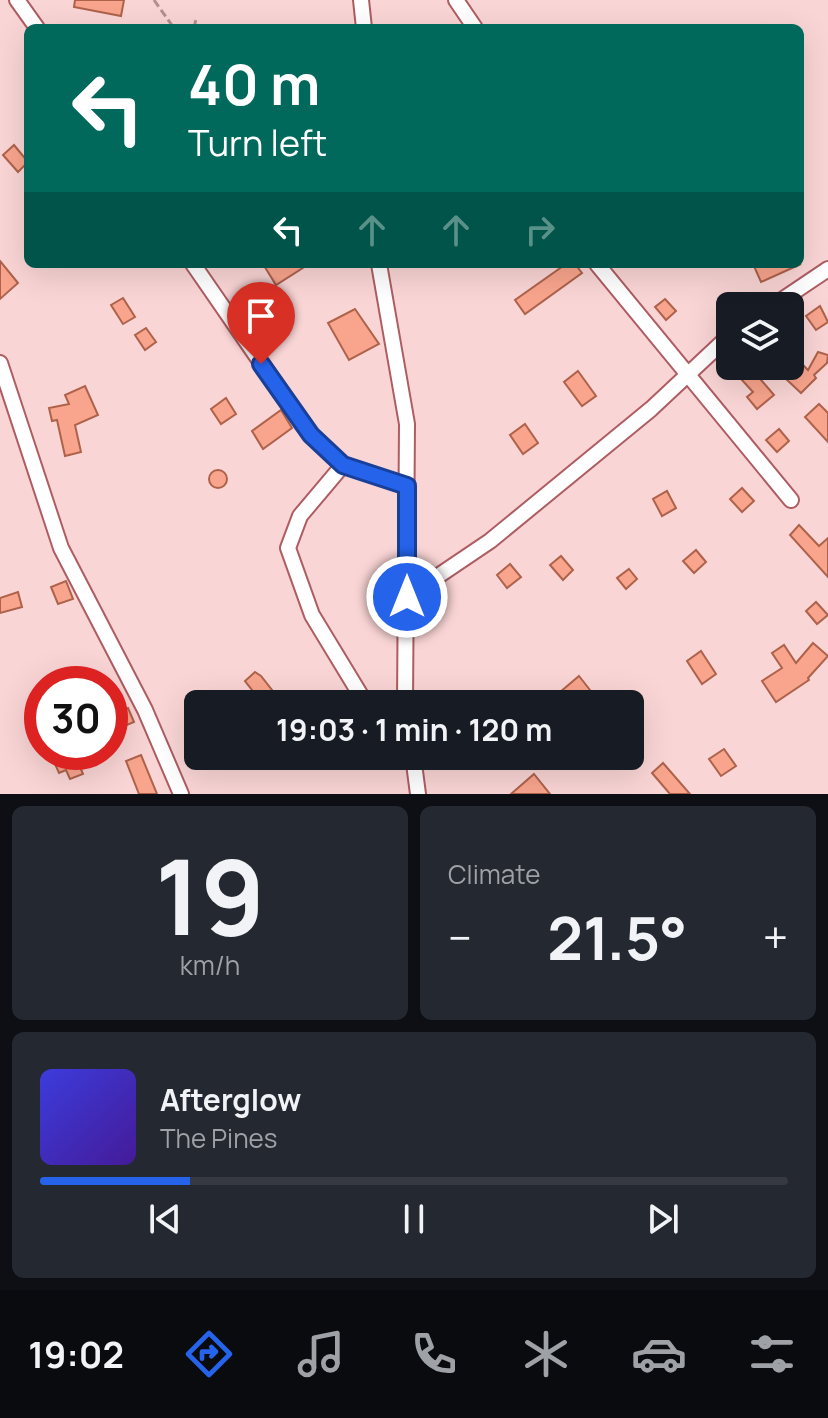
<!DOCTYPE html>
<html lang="en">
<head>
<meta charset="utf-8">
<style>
  body { margin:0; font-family:Manrope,sans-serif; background:#242831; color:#f1f3f6; height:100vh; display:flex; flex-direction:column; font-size:30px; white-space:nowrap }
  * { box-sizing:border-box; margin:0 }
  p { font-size:26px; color:#9ea1a6 }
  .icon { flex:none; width:44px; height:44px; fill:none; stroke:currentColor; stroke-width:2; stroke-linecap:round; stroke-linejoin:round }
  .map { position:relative; height:794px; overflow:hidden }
  .sheet { display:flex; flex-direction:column; gap:12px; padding:12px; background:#0d0f14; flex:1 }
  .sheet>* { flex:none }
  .banner { position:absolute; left:24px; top:24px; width:780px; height:244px; border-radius:12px; box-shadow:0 8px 32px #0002; background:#00695c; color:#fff; overflow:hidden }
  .controls { position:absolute; left:716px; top:292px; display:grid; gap:16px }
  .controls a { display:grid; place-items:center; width:88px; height:88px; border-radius:12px; background:#171b24; box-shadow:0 8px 32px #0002; font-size:40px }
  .speed { position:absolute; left:24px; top:666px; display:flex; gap:16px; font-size:40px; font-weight:700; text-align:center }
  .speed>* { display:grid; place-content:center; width:104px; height:104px; border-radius:50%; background:#171b24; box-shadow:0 8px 32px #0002; line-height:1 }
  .speed .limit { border:12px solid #d22; background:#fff; color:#111 }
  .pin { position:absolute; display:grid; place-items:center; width:68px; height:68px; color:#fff; margin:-82px -34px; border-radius:50% 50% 50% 0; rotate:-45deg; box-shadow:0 0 8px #0007 }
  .pin .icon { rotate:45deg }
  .me { position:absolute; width:88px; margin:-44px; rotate:0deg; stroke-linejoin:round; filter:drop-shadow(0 0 6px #0008) }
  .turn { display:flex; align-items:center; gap:28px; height:168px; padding:0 32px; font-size:36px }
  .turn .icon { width:104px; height:104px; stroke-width:2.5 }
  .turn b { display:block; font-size:56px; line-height:68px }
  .lanes { display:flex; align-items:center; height:76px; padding:0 32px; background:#0003; justify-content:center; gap:40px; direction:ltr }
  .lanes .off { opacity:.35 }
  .big { font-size:60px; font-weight:700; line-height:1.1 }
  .sheet .card { flex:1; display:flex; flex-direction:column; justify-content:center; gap:12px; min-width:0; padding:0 28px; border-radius:12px; background:#242831 }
  .sheet .dial { align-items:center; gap:0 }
  .dial b { font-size:104px; line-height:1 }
  .song { display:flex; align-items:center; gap:24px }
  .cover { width:96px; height:96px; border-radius:12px; background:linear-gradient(135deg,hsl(240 70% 55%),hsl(260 70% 35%)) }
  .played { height:8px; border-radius:4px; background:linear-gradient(90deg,#2563eb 20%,#363941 20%) }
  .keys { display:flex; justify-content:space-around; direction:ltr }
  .heat { display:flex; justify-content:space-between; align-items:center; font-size:44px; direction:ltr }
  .sheet .tiles { flex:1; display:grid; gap:12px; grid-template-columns:1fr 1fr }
  .card:last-child { grid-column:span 2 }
  .trip { position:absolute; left:184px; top:690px; width:460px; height:80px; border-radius:12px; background:#171b24; box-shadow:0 8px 32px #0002; font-weight:700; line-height:80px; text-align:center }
  .tab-bar { display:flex; height:128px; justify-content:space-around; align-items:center; background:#090b0e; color:#9ea1a6 }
  .tab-bar .icon { width:56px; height:56px }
  .tab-bar .on { color:#2563eb }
  .tab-bar b { font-size:36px; color:#f1f3f6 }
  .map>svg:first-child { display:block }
</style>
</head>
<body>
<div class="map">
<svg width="828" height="794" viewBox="0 0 828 794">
  <rect width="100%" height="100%" fill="#fad5d5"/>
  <g fill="#f9a58d" stroke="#ae624b" stroke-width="2">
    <path d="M 75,0 L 124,0 L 121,16 L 74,7 Z"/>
    <path d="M 14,145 L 28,162 L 18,172 L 3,155 Z"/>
    <path d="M 0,261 L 18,283 L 0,299 Z"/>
    <path d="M 263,264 L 309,264 L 276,285 Z"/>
    <path d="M 566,264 L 575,264 L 582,273 L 525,314 L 515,300 Z"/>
    <path d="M 753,264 L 801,264 L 761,282 Z"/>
    <path d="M 123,298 L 135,317 L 123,324 L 111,305 Z"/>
    <path d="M 665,299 L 676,311 L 666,320 L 655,307 Z"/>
    <path d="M 820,306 L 828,322 L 816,330 L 806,316 Z"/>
    <path d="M 355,309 L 379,344 L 349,360 L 328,323 Z"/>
    <path d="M 146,328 L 156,342 L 145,350 L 135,335 Z"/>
    <path d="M 818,352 L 828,355 L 827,363 L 814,375 L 816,378 L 801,393 L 785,378 L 801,363 L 808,370 Z"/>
    <path d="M 729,366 L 749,366 L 774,395 L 757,409 L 747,397 L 753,392 Z"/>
    <path d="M 578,371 L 596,396 L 582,406 L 564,382 Z"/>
    <path d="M 85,386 L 98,415 L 75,425 L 81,452 L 65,456 L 57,420 L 52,421 L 49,408 L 69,404 L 65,395 Z"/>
    <path d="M 226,398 L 236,414 L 221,424 L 211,409 Z"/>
    <path d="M 819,404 L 828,413 L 828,442 L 805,417 Z"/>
    <path d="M 281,410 L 292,428 L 263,449 L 252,431 Z"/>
    <path d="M 525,424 L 538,443 L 523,454 L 510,435 Z"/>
    <path d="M 779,429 L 789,441 L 777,452 L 766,440 Z"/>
    <circle cx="218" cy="479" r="9"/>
    <path d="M 742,488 L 754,501 L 742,512 L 730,499 Z"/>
    <path d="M 667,491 L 676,508 L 662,516 L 653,499 Z"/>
    <path d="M 799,525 L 819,546 L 828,538 L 828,577 L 790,535 Z"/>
    <path d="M 696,550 L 706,562 L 694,573 L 683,561 Z"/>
    <path d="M 561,556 L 573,570 L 563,580 L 550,565 Z"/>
    <path d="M 510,564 L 521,577 L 507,588 L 497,575 Z"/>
    <path d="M 629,569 L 637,579 L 626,589 L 617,578 Z"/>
    <path d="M 66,581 L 73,599 L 58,604 L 51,587 Z"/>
    <path d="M 18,592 L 22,607 L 0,613 L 0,598 Z"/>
    <path d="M 816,602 L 828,615 L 817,624 L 806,611 Z"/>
    <path d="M 813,643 L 828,656 L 808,678 L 809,680 L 776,702 L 762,681 L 782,668 L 772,653 L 784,645 L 796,663 Z"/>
    <path d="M 701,651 L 716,674 L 702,684 L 687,661 Z"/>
    <path d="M 255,672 L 261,676 L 283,704 L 263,704 L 245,681 Z"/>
    <path d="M 579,676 L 590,690 L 574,704 L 546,704 Z"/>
    <path d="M 128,708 L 134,722 L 110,732 L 110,715 Z"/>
    <path d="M 724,749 L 736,766 L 721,776 L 709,759 Z"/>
    <path d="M 66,752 L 74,752 L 83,774 L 70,779 L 66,770 L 59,773 L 52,757 Z"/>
    <path d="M 141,755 L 157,794 L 139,794 L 126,761 Z"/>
    <path d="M 663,763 L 690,794 L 670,794 L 652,773 Z"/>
    <path d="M 534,774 L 550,794 L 511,794 Z"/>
  </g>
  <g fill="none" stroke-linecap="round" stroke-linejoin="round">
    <g stroke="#ae5d62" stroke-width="18">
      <g id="minor">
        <path d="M 17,0 L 37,28"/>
        <path d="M 361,0 L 364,28"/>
        <path d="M 456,0 L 475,28"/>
        <path d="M 193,264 L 311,435 L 343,465 L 407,486"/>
        <path d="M 379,264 L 407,424 L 405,704"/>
        <path d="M 597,264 L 791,500"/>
        <path d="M 773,306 L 828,269"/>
        <path d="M 0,363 L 61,548 L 145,710 L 181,794"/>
        <path d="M 343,465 L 300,516 L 288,548 L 312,615 L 366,704"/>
        <path d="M 407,597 L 490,541 L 651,409 L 730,335"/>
        <path d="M 413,756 L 418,794"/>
      </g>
    </g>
    <g stroke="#b39091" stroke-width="3" stroke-dasharray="8 4" stroke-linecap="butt">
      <path d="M 154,0 L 174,28"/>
      <path d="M 194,28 L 196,19"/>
      <path d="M 298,28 L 310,28"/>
    </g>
    <use href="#minor" stroke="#fff" stroke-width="14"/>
  </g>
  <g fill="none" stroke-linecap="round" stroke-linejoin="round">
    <g stroke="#184099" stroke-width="20">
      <path id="route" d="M 261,364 L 311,435 L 343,465 L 407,486 L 407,597"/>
    </g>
    <use href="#route" stroke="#2563eb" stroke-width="14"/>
  </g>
</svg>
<div class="controls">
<a><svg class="icon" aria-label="layers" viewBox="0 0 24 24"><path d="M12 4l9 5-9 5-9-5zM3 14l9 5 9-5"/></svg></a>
</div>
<div class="speed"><div class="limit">30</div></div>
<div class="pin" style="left:261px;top:364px;background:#d93025"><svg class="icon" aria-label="arrive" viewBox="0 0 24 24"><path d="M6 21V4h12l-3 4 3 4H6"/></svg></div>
<svg class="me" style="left:407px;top:597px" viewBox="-20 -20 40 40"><circle r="17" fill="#2563eb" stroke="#fff" stroke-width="3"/><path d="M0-11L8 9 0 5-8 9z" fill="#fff"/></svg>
<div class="trip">19:03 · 1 min · 120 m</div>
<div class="banner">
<div class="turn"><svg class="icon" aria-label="left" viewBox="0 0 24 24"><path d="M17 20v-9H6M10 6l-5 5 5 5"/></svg><div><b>40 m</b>Turn left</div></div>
<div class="lanes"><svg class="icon" aria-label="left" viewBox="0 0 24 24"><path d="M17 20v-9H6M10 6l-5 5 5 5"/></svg><svg class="icon off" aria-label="ahead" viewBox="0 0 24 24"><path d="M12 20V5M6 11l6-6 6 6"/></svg><svg class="icon off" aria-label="ahead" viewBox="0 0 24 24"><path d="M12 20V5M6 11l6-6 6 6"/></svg><svg class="icon off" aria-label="right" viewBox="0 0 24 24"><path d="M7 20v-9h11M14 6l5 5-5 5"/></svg></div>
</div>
</div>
<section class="sheet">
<div class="tiles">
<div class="card dial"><b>19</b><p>km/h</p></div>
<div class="card"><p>Climate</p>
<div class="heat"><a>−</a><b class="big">21.5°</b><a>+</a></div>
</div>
<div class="card">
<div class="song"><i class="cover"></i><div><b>Afterglow</b><p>The Pines</p></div></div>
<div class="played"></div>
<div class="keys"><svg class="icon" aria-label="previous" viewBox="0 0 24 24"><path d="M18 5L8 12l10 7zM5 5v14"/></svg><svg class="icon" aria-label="pause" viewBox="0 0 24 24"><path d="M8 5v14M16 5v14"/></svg><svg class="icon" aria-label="next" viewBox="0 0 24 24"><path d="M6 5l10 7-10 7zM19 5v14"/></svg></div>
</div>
</div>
</section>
<nav class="tab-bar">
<b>19:02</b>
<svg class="icon on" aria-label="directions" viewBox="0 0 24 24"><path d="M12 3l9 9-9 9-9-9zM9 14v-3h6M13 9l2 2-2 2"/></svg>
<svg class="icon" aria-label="music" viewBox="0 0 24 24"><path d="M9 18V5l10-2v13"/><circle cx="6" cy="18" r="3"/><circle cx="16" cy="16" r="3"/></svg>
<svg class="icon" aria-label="phone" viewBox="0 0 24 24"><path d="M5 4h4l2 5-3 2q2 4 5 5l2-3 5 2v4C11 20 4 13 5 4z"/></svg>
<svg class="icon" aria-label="climate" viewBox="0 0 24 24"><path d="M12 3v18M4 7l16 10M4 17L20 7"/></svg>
<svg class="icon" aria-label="car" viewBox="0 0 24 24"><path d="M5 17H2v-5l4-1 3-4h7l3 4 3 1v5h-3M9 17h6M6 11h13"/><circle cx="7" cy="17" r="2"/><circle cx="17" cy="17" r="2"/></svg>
<svg class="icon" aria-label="filters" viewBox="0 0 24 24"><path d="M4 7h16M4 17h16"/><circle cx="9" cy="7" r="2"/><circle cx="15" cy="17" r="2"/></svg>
</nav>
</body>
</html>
